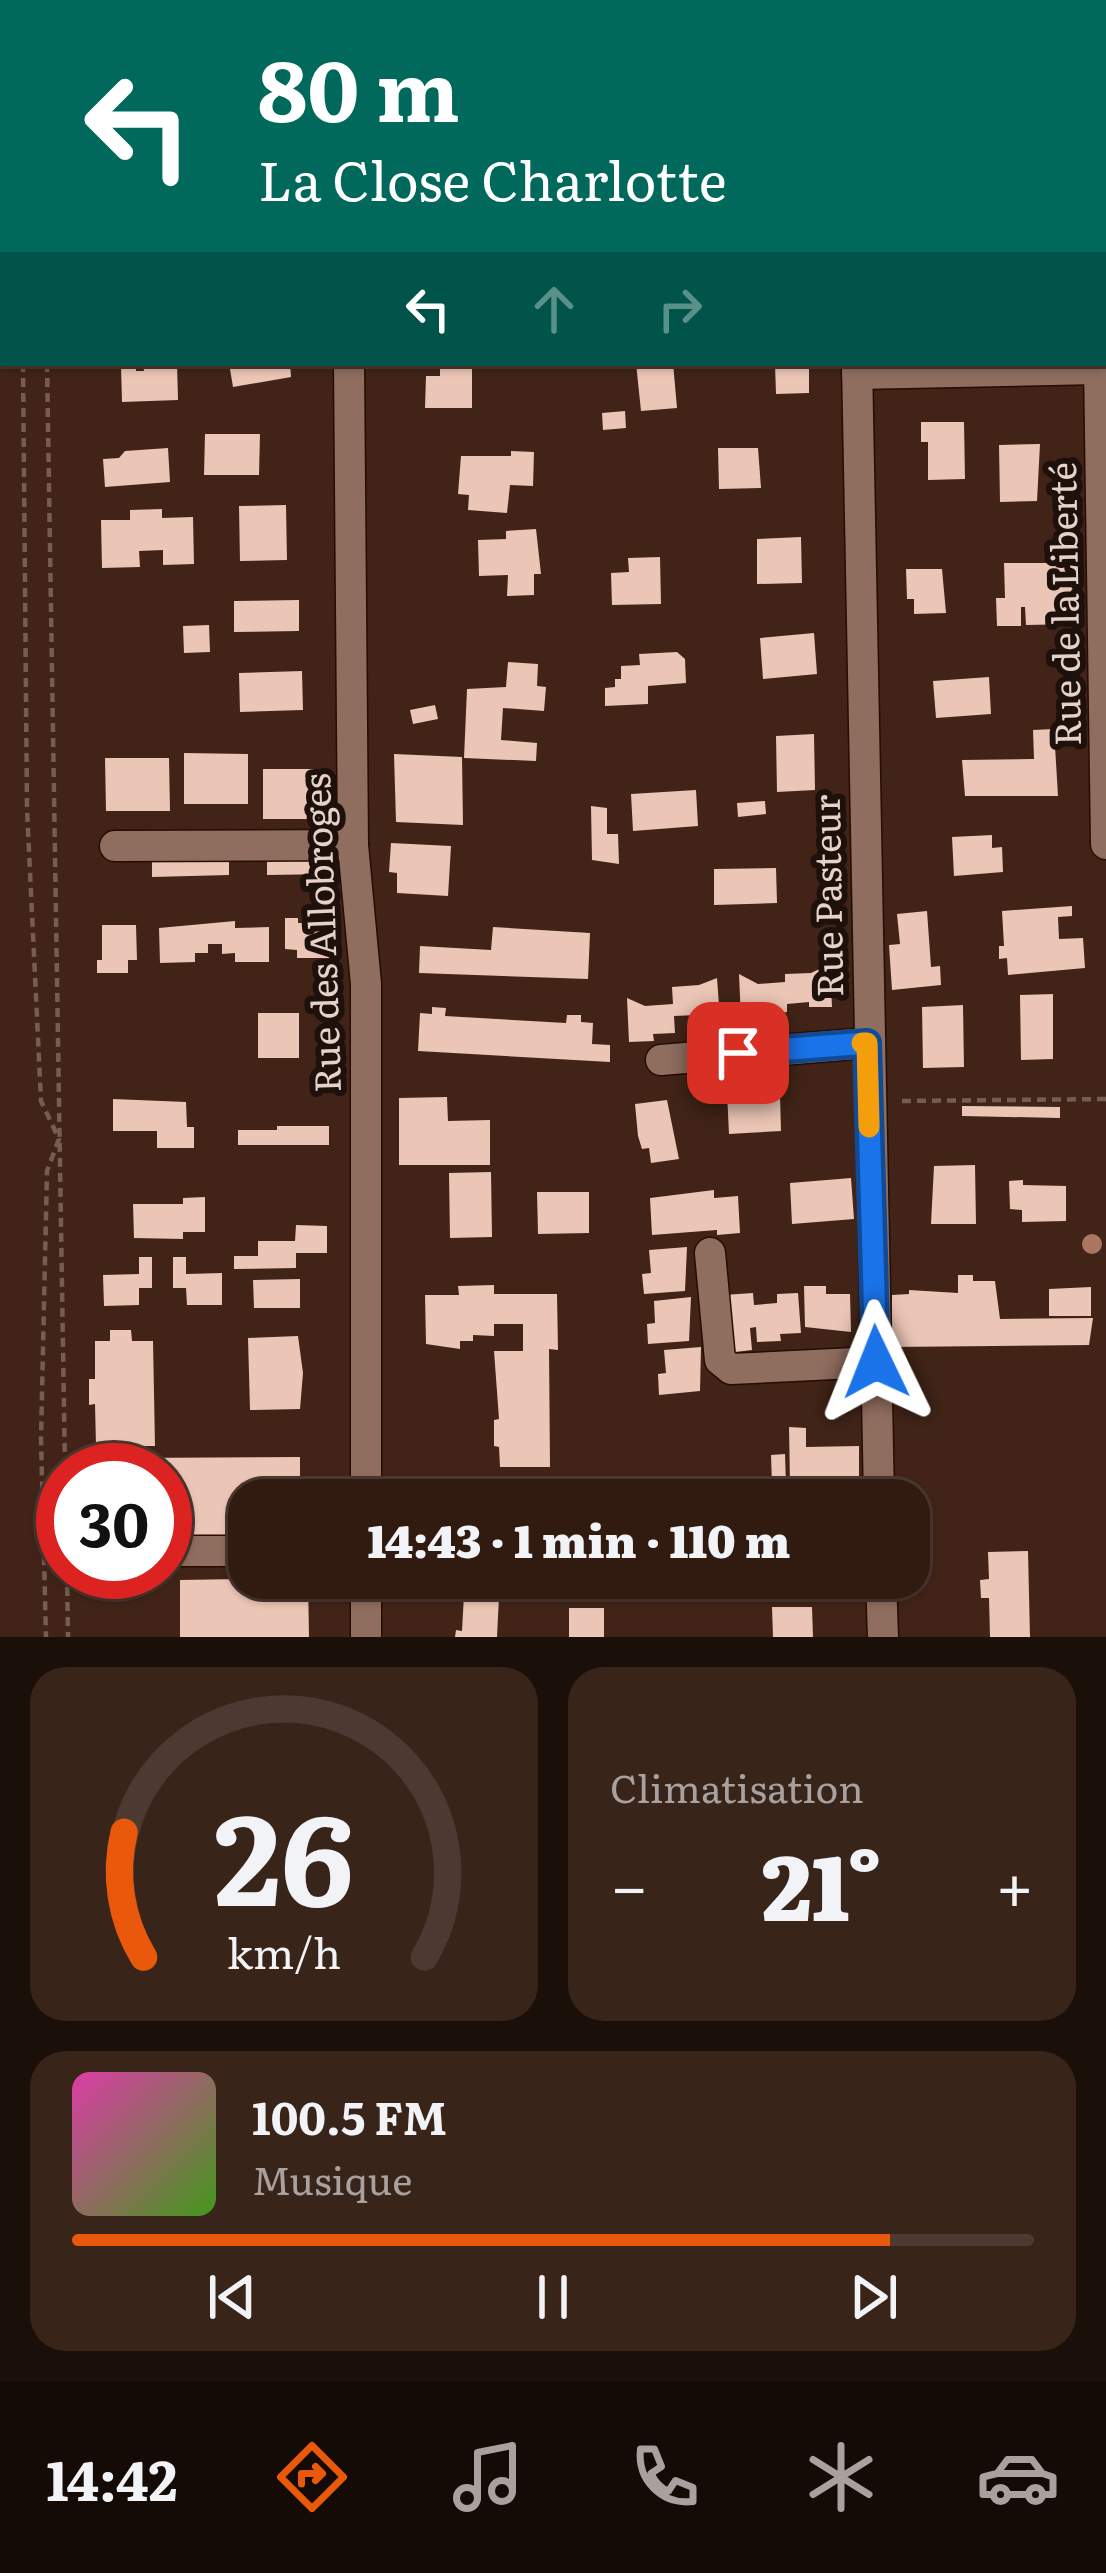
<!DOCTYPE html>
<html lang="fr">
<head>
<meta charset="utf-8">
<style>
  body { margin:0; font-family:Literata,serif; background:#39241a; color:#f1f3f6; height:100vh; display:flex; flex-direction:column; font-size:45px; white-space:nowrap }
  * { box-sizing:border-box; margin:0 }
  p { font-size:39px; color:#a8a19f }
  .icon { flex:none; width:66px; height:66px; fill:none; stroke:currentColor; stroke-width:2; stroke-linecap:round; stroke-linejoin:round }
  .map { position:relative; height:1637px; overflow:hidden }
  .drawer { display:flex; flex-direction:column; gap:30px; padding:30px; background:#1b0f09; flex:1 }
  .drawer>* { flex:none }
  .banner { position:absolute; left:0px; top:0px; width:1107px; height:366px; box-shadow:0 3px 9px #0004,0 0 0 3px #4c3931; background:#00695c; color:#fff; overflow:hidden }
  .speed { position:absolute; left:36px; top:1443px; display:flex; gap:24px; font-size:60px; font-weight:700; text-align:center }
  .speed>* { display:grid; place-content:center; width:156px; height:156px; border-radius:50%; background:#311b11; box-shadow:0 3px 9px #0004,0 0 0 3px #4c3931; line-height:1 }
  .speed .limit { border:18px solid #d22; background:#fff; color:#111 }
  .pin { position:absolute; display:grid; place-items:center; width:102px; height:102px; color:#fff; margin:-51px; border-radius:24px; box-shadow:0 6px 18px #0006 }
  .me { position:absolute; width:132px; margin:-66px; rotate:358deg; stroke-linejoin:round; filter:drop-shadow(0 0 9px #0008) }
  .turn { display:flex; align-items:center; gap:42px; height:252px; padding:0 60px; font-size:54px }
  .turn .icon { width:156px; height:156px; stroke-width:2.5 }
  .turn b { display:block; font-size:84px; line-height:102px }
  .lanes { display:flex; align-items:center; height:114px; padding:0 60px; background:#0003; justify-content:center; gap:60px; direction:ltr }
  .lanes .off { opacity:.35 }
  .big { font-size:90px; font-weight:800; line-height:1.1 }
  .drawer .card { flex:1; display:flex; flex-direction:column; justify-content:center; gap:18px; min-width:0; padding:0 42px; border-radius:36px; background:#39241a }
  .drawer .dial { align-items:center; gap:0 }
  .dial svg { height:312px; overflow:visible; fill:none; stroke:#4c3931; stroke-width:7; stroke-linecap:round; text-anchor:middle }
  .dial text { fill:#f1f3f6; stroke:none }
  .song { display:flex; align-items:center; gap:36px }
  .cover { width:144px; height:144px; border-radius:18px; background:linear-gradient(135deg,hsl(320 70% 55%),hsl(100 70% 35%)) }
  .played { height:12px; border-radius:6px; background:linear-gradient(90deg,#ea580c 85%,#4c3931 85%) }
  .keys { display:flex; justify-content:space-around; direction:ltr }
  .heat { display:flex; justify-content:space-between; align-items:center; font-size:66px; direction:ltr }
  .drawer .tiles { flex:1; display:grid; gap:30px; grid-template-columns:1fr 1fr }
  .card:last-child { grid-column:span 2 }
  .trip { position:absolute; left:228px; top:1479px; width:702px; height:120px; border-radius:36px; background:#311b11; box-shadow:0 3px 9px #0004,0 0 0 3px #4c3931; font-weight:800; line-height:120px; text-align:center }
  .tab-bar { display:flex; height:192px; justify-content:space-around; align-items:center; background:#140b07; color:#a8a19f }
  .tab-bar .icon { width:84px; height:84px }
  .tab-bar .selected { color:#ea580c }
  .tab-bar b { font-size:54px; color:#f1f3f6 }
  .map>svg:first-child { display:block }
</style>
</head>
<body>
<div class="map">
<svg width="1106" height="1637" viewBox="0 0 1106 1637">
  <rect width="100%" height="100%" fill="#412417"/>
  <g fill="#ebc5b5">
    <path d="M 148,363 L 177,363 L 178,400 L 122,402 L 121,365 L 136,365 L 136,371 L 144,371 L 143,365 Z"/>
    <path d="M 229,363 L 290,363 L 291,377 L 233,387 Z"/>
    <path d="M 440,363 L 472,363 L 472,408 L 425,408 L 426,376 L 440,376 Z"/>
    <path d="M 636,363 L 673,363 L 677,408 L 641,411 Z"/>
    <path d="M 809,363 L 809,393 L 776,394 L 775,364 Z"/>
    <path d="M 625,411 L 626,428 L 603,430 L 602,413 Z"/>
    <path d="M 921,422 L 964,422 L 965,479 L 928,480 L 928,442 L 921,442 Z"/>
    <path d="M 205,434 L 260,434 L 259,475 L 204,475 Z"/>
    <path d="M 1040,444 L 1037,501 L 1000,502 L 999,445 Z"/>
    <path d="M 168,448 L 170,482 L 105,487 L 103,459 L 119,458 L 125,451 Z"/>
    <path d="M 718,448 L 758,448 L 761,488 L 719,489 Z"/>
    <path d="M 511,451 L 534,452 L 533,486 L 510,485 L 507,513 L 468,510 L 469,495 L 458,494 L 461,456 L 511,456 Z"/>
    <path d="M 286,505 L 287,560 L 240,561 L 239,506 Z"/>
    <path d="M 162,509 L 162,518 L 193,517 L 194,564 L 163,565 L 163,550 L 139,551 L 140,567 L 102,568 L 101,520 L 130,520 L 130,510 Z"/>
    <path d="M 536,529 L 541,574 L 534,574 L 534,595 L 507,596 L 508,575 L 479,576 L 478,540 L 506,539 L 506,531 Z"/>
    <path d="M 801,537 L 802,583 L 757,584 L 757,539 Z"/>
    <path d="M 660,557 L 661,604 L 612,605 L 611,573 L 629,572 L 628,558 Z"/>
    <path d="M 1004,563 L 1076,563 L 1077,624 L 1026,625 L 1025,607 L 1021,607 L 1021,626 L 997,626 L 996,598 L 1005,598 Z"/>
    <path d="M 906,569 L 942,569 L 946,613 L 914,614 L 914,599 L 907,599 Z"/>
    <path d="M 299,600 L 299,631 L 234,632 L 234,601 Z"/>
    <path d="M 209,625 L 210,652 L 184,653 L 183,626 Z"/>
    <path d="M 814,633 L 817,674 L 763,679 L 760,638 Z"/>
    <path d="M 677,652 L 685,659 L 686,683 L 648,686 L 648,704 L 605,706 L 605,688 L 615,687 L 615,679 L 621,679 L 621,666 L 640,665 L 639,654 Z"/>
    <path d="M 508,662 L 538,664 L 537,686 L 546,687 L 544,711 L 503,708 L 501,740 L 537,743 L 536,761 L 464,758 L 467,689 L 506,687 Z"/>
    <path d="M 302,671 L 303,710 L 240,712 L 239,673 Z"/>
    <path d="M 989,677 L 991,714 L 936,718 L 933,681 Z"/>
    <path d="M 435,705 L 438,719 L 413,724 L 410,710 Z"/>
    <path d="M 1054,729 L 1058,796 L 965,796 L 962,760 L 1034,759 L 1033,730 Z"/>
    <path d="M 814,734 L 815,790 L 777,792 L 776,736 Z"/>
    <path d="M 184,753 L 248,754 L 248,804 L 184,804 Z"/>
    <path d="M 394,754 L 462,757 L 463,825 L 396,822 Z"/>
    <path d="M 105,758 L 169,758 L 170,811 L 106,811 Z"/>
    <rect x="263" y="769" width="65" height="50"/>
    <path d="M 696,790 L 698,826 L 633,831 L 631,794 Z"/>
    <path d="M 765,801 L 766,814 L 738,817 L 737,803 Z"/>
    <path d="M 591,806 L 607,808 L 607,834 L 618,834 L 619,864 L 592,860 Z"/>
    <path d="M 992,835 L 992,848 L 1002,847 L 1003,872 L 954,876 L 952,837 Z"/>
    <path d="M 391,843 L 451,846 L 448,896 L 397,893 L 397,873 L 389,872 Z"/>
    <path d="M 331,852 L 331,874 L 267,875 L 267,853 Z"/>
    <path d="M 229,854 L 229,875 L 152,877 L 152,855 Z"/>
    <path d="M 776,868 L 777,903 L 714,905 L 714,869 Z"/>
    <path d="M 1072,906 L 1072,916 L 1058,917 L 1059,939 L 1083,938 L 1085,968 L 1008,975 L 1007,958 L 999,959 L 999,946 L 1004,946 L 1002,911 Z"/>
    <path d="M 927,911 L 931,967 L 940,966 L 941,985 L 892,990 L 889,945 L 900,944 L 897,914 Z"/>
    <path d="M 285,918 L 298,918 L 298,923 L 331,922 L 332,958 L 297,958 L 297,950 L 285,949 Z"/>
    <path d="M 235,921 L 235,928 L 269,927 L 269,962 L 235,962 L 235,953 L 222,954 L 222,944 L 208,944 L 208,953 L 195,953 L 195,962 L 160,963 L 159,928 Z"/>
    <path d="M 102,925 L 136,925 L 137,960 L 128,960 L 128,973 L 97,973 L 97,960 L 102,960 Z"/>
    <path d="M 493,927 L 590,933 L 588,979 L 419,973 L 420,946 L 491,950 Z"/>
    <path d="M 830,964 L 832,1007 L 809,1007 L 809,1002 L 787,1004 L 787,1012 L 741,1020 L 739,974 L 758,984 L 785,982 L 785,974 L 811,973 Z"/>
    <path d="M 717,978 L 720,1019 L 696,1021 L 696,1015 L 674,1016 L 675,1033 L 653,1034 L 654,1041 L 629,1042 L 627,998 L 645,1006 L 673,1004 L 672,987 L 699,985 Z"/>
    <path d="M 1053,994 L 1053,1059 L 1021,1060 L 1020,995 Z"/>
    <path d="M 963,1005 L 964,1067 L 923,1068 L 922,1007 Z"/>
    <path d="M 432,1007 L 446,1008 L 445,1016 L 566,1023 L 567,1015 L 581,1015 L 581,1022 L 593,1023 L 592,1044 L 610,1045 L 610,1062 L 418,1051 L 420,1013 L 432,1014 Z"/>
    <rect x="258" y="1013" width="41" height="45"/>
    <path d="M 762,1089 L 762,1096 L 780,1095 L 781,1131 L 729,1134 L 727,1092 Z"/>
    <path d="M 447,1097 L 448,1121 L 490,1120 L 490,1165 L 399,1165 L 399,1098 Z"/>
    <path d="M 113,1099 L 186,1102 L 187,1127 L 194,1127 L 194,1148 L 157,1148 L 157,1131 L 113,1131 Z"/>
    <path d="M 667,1100 L 679,1159 L 651,1163 L 649,1148 L 642,1149 L 638,1136 L 635,1104 Z"/>
    <path d="M 962,1106 L 1060,1107 L 1060,1118 L 962,1116 Z"/>
    <path d="M 277,1126 L 329,1126 L 329,1145 L 238,1145 L 238,1130 L 277,1130 Z"/>
    <path d="M 975,1165 L 976,1224 L 931,1224 L 934,1166 Z"/>
    <path d="M 491,1172 L 492,1237 L 450,1238 L 449,1173 Z"/>
    <path d="M 851,1178 L 854,1219 L 792,1224 L 790,1183 Z"/>
    <path d="M 1023,1180 L 1023,1185 L 1066,1186 L 1066,1221 L 1022,1222 L 1022,1210 L 1010,1209 L 1009,1181 Z"/>
    <path d="M 714,1190 L 714,1198 L 738,1196 L 740,1233 L 717,1235 L 717,1230 L 652,1235 L 650,1198 Z"/>
    <path d="M 537,1192 L 589,1192 L 589,1233 L 538,1234 Z"/>
    <path d="M 205,1197 L 205,1232 L 183,1232 L 183,1239 L 134,1238 L 133,1204 L 183,1204 L 183,1198 Z"/>
    <path d="M 296,1225 L 327,1226 L 327,1253 L 296,1253 L 296,1268 L 234,1269 L 234,1256 L 258,1256 L 258,1241 L 295,1241 Z"/>
    <path d="M 687,1247 L 685,1291 L 644,1294 L 642,1274 L 651,1273 L 649,1250 Z"/>
    <path d="M 139,1257 L 152,1257 L 152,1288 L 139,1288 L 139,1305 L 104,1306 L 103,1275 L 139,1274 Z"/>
    <path d="M 173,1257 L 186,1257 L 186,1274 L 222,1273 L 222,1305 L 187,1305 L 186,1288 L 173,1288 Z"/>
    <path d="M 958,1275 L 973,1275 L 973,1281 L 995,1281 L 1000,1319 L 1093,1318 L 1089,1345 L 891,1347 L 892,1295 L 909,1294 L 909,1290 L 958,1293 Z"/>
    <path d="M 300,1279 L 300,1308 L 254,1308 L 253,1280 Z"/>
    <path d="M 494,1285 L 494,1294 L 557,1294 L 558,1350 L 549,1349 L 550,1467 L 500,1467 L 499,1447 L 494,1446 L 494,1420 L 499,1419 L 494,1351 L 523,1351 L 523,1324 L 494,1324 L 494,1336 L 473,1335 L 473,1341 L 460,1341 L 460,1349 L 426,1344 L 425,1295 L 459,1295 L 458,1286 Z"/>
    <path d="M 804,1286 L 826,1286 L 826,1294 L 850,1294 L 851,1332 L 805,1327 Z"/>
    <path d="M 1091,1287 L 1091,1316 L 1049,1316 L 1049,1289 Z"/>
    <path d="M 753,1293 L 754,1305 L 777,1303 L 777,1294 L 798,1293 L 801,1333 L 780,1334 L 781,1341 L 757,1342 L 756,1327 L 750,1328 L 752,1350 L 735,1352 L 733,1330 L 727,1330 L 724,1295 Z"/>
    <path d="M 691,1297 L 689,1341 L 648,1344 L 647,1324 L 655,1323 L 654,1301 Z"/>
    <path d="M 110,1330 L 131,1330 L 132,1341 L 153,1341 L 155,1446 L 96,1446 L 95,1404 L 89,1405 L 89,1379 L 95,1379 L 95,1341 L 110,1341 Z"/>
    <path d="M 298,1336 L 303,1373 L 300,1409 L 250,1410 L 248,1338 Z"/>
    <path d="M 701,1347 L 700,1391 L 659,1395 L 658,1374 L 666,1373 L 664,1350 Z"/>
    <path d="M 789,1427 L 806,1428 L 806,1447 L 859,1446 L 859,1479 L 807,1480 L 807,1484 L 790,1485 Z"/>
    <path d="M 785,1454 L 786,1485 L 772,1485 L 771,1455 Z"/>
    <path d="M 300,1457 L 300,1500 L 249,1500 L 249,1540 L 165,1540 L 165,1470 L 130,1470 L 130,1458 Z"/>
    <path d="M 1028,1551 L 1030,1637 L 990,1637 L 989,1598 L 981,1598 L 980,1580 L 989,1579 L 988,1552 Z"/>
    <path d="M 308,1578 L 309,1637 L 180,1637 L 180,1580 Z"/>
    <path d="M 464,1595 L 499,1596 L 497,1637 L 455,1637 L 456,1630 L 462,1631 Z"/>
    <path d="M 772,1607 L 812,1607 L 813,1637 L 773,1637 Z"/>
    <rect x="569" y="1608" width="35" height="29"/>
  </g>
  <g fill="none" stroke-linecap="round" stroke-linejoin="round">
    <g stroke="#260c02" stroke-width="33">
      <g id="minor">
        <path d="M 850,0 L 850,3"/>
        <path d="M 1093,0 L 1093,3"/>
        <path d="M 349,3 L 349,0"/>
        <path d="M 1104,258 L 1106,258"/>
        <path d="M 349,363 L 353,845 L 366,984 L 366,1500"/>
        <path d="M 857,363 L 879,1500"/>
        <path d="M 1099,363 L 1106,844"/>
        <path d="M 857,374 L 1099,369"/>
        <path d="M 115,846 L 353,845"/>
        <path d="M 661,1060 L 867,1043"/>
        <path d="M 710,1253 L 720,1360 L 731,1369 L 876,1362"/>
        <path d="M 111,1462 L 112,1470"/>
        <path d="M 165,1551 L 249,1551"/>
        <path d="M 366,1578 L 366,1637"/>
        <path d="M 881,1578 L 883,1637"/>
      </g>
    </g>
    <g stroke="#765c51" stroke-width="4.5" stroke-dasharray="9 6" stroke-linecap="butt">
      <path d="M 17,0 L 17,3"/>
      <path d="M 36,0 L 36,3"/>
      <path d="M 1104,199 L 1106,199"/>
      <path d="M 23,363 L 27,809 L 41,1101 L 59,1139 L 47,1171 L 41,1439 L 46,1637"/>
      <path d="M 47,363 L 65,1470"/>
      <path d="M 902,1101 L 1106,1099"/>
      <path d="M 67,1572 L 68,1637"/>
    </g>
    <use href="#minor" stroke="#8f6d5f" stroke-width="30"/>
  </g>
  <circle fill="#a97661" cx="1092" cy="1244" r="10"/>
  <g fill="none" stroke-linecap="round" stroke-linejoin="round">
    <g stroke="#114b97" stroke-width="30">
      <path id="route" d="M 738,1053 L 867,1043 L 876,1362"/>
    </g>
    <use href="#route" stroke="#1a73e8" stroke-width="21"/>
    <path stroke="#f59e0b" stroke-width="21" d="M 862,1043 L 867,1043 L 869,1127"/>
  </g>
  <g text-anchor="middle" dominant-baseline="central" stroke-width="12" stroke-linejoin="round" paint-order="stroke">
    <g font-size="36" fill="#e5d2ca" stroke="#1e110c">
      <text transform="translate(1063 604) rotate(-91)">Rue de la Liberté</text>
      <text transform="translate(826 896) rotate(-91)">Rue Pasteur</text>
      <text transform="translate(320 933) rotate(-92)">Rue des Allobroges</text>
    </g>
  </g>
</svg>
<div class="speed"><div class="limit">30</div></div>
<div class="pin" style="left:738px;top:1053px;background:#d93025"><svg class="icon" aria-label="arrive" viewBox="0 0 24 24"><path d="M6 21V4h12l-3 4 3 4H6"/></svg></div>
<svg class="me" style="left:876px;top:1362px" viewBox="-20 -20 40 40"><path d="M0-17L14 15 0 8-14 15z" fill="#1a73e8" stroke="#fff" stroke-width="4"/></svg>
<div class="trip">14:43 · 1 min · 110 m</div>
<div class="banner">
<div class="turn"><svg class="icon" aria-label="left" viewBox="0 0 24 24"><path d="M17 20v-9H6M10 6l-5 5 5 5"/></svg><div><b>80 m</b>La Close Charlotte</div></div>
<div class="lanes"><svg class="icon" aria-label="left" viewBox="0 0 24 24"><path d="M17 20v-9H6M10 6l-5 5 5 5"/></svg><svg class="icon off" aria-label="ahead" viewBox="0 0 24 24"><path d="M12 20V5M6 11l6-6 6 6"/></svg><svg class="icon off" aria-label="right" viewBox="0 0 24 24"><path d="M7 20v-9h11M14 6l5 5-5 5"/></svg></div>
</div>
</div>
<section class="drawer">
<div class="tiles">
<div class="card dial"><svg viewBox="0 0 100 80">
<path d="M14 69A42 42 0 1 1 86 69"/>
<path d="M14 69A42 42 0 0 1 9 37" stroke="#ea580c"/>
<text x="50" y="56" font-size="32" font-weight="700">26</text>
<text x="50" y="72" font-size="11">km/h</text>
</svg></div>
<div class="card"><p>Climatisation</p>
<div class="heat"><a>−</a><b class="big">21°</b><a>+</a></div>
</div>
<div class="card">
<div class="song"><i class="cover"></i><div><b>100.5 FM</b><p>Musique</p></div></div>
<div class="played"></div>
<div class="keys"><svg class="icon" aria-label="previous" viewBox="0 0 24 24"><path d="M18 5L8 12l10 7zM5 5v14"/></svg><svg class="icon" aria-label="pause" viewBox="0 0 24 24"><path d="M8 5v14M16 5v14"/></svg><svg class="icon" aria-label="next" viewBox="0 0 24 24"><path d="M6 5l10 7-10 7zM19 5v14"/></svg></div>
</div>
</div>
</section>
<nav class="tab-bar">
<b>14:42</b>
<svg class="icon selected" aria-label="directions" viewBox="0 0 24 24"><path d="M12 3l9 9-9 9-9-9zM9 14v-3h6M13 9l2 2-2 2"/></svg>
<svg class="icon" aria-label="music" viewBox="0 0 24 24"><path d="M9 18V5l10-2v13"/><circle cx="6" cy="18" r="3"/><circle cx="16" cy="16" r="3"/></svg>
<svg class="icon" aria-label="phone" viewBox="0 0 24 24"><path d="M5 4h4l2 5-3 2q2 4 5 5l2-3 5 2v4C11 20 4 13 5 4z"/></svg>
<svg class="icon" aria-label="climate" viewBox="0 0 24 24"><path d="M12 3v18M4 7l16 10M4 17L20 7"/></svg>
<svg class="icon" aria-label="car" viewBox="0 0 24 24"><path d="M5 17H2v-5l4-1 3-4h7l3 4 3 1v5h-3M9 17h6M6 11h13"/><circle cx="7" cy="17" r="2"/><circle cx="17" cy="17" r="2"/></svg>
</nav>
</body>
</html>
